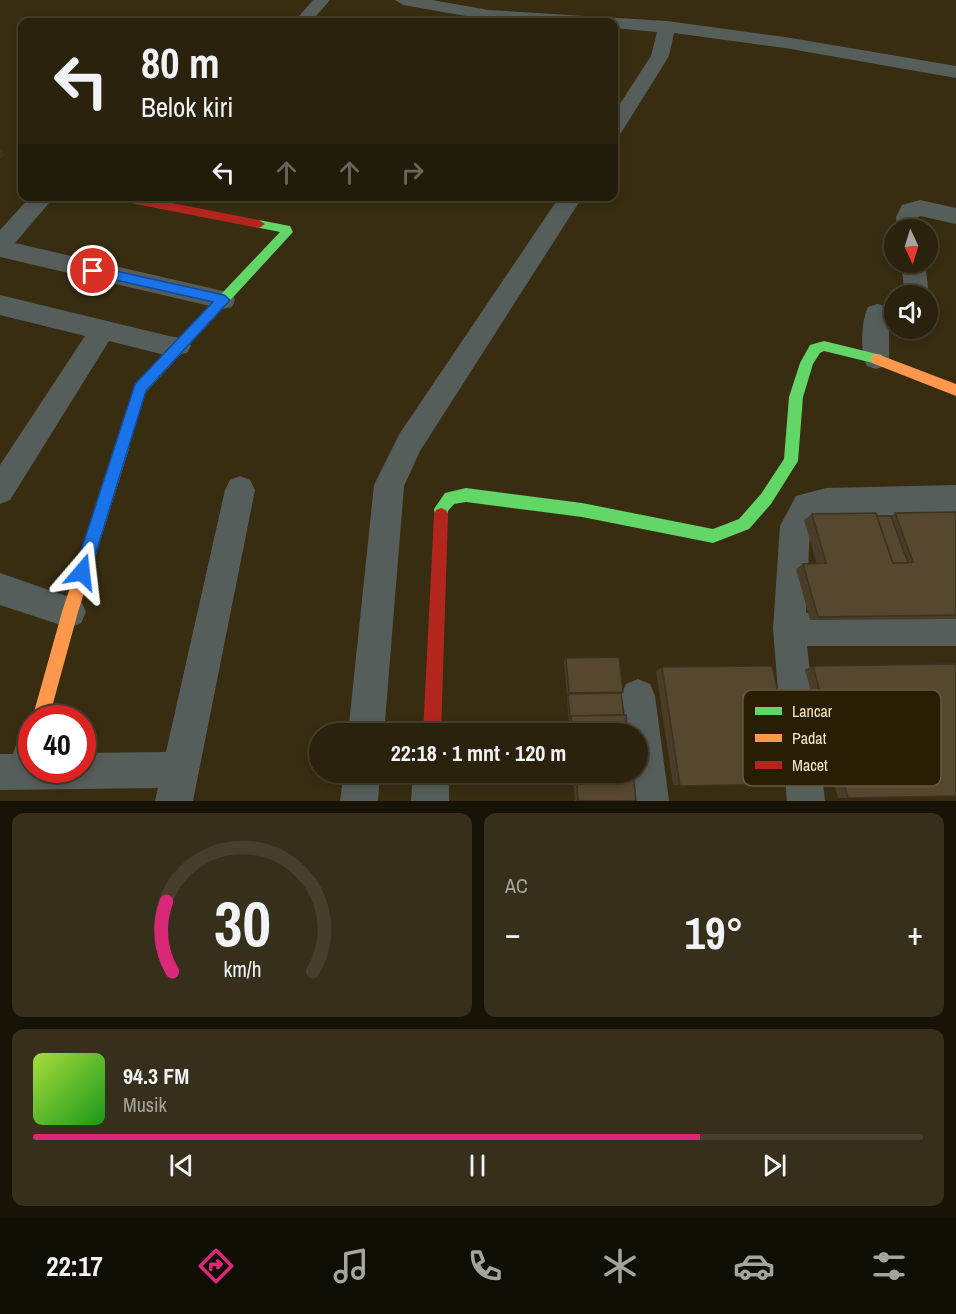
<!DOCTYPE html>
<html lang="id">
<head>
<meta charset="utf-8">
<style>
  body { margin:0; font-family:"Archivo Narrow",sans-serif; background:#362f1b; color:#f1f3f6; height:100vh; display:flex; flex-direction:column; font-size:22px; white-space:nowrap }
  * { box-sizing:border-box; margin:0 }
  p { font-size:20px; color:#a5a49d }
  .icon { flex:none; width:33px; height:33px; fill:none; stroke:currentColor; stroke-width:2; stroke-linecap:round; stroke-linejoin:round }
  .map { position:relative; height:801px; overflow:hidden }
  .details { display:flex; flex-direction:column; gap:12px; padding:12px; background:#171307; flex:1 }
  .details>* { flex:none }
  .guide { position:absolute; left:18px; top:18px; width:600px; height:183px; border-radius:12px; box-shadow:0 3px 9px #0003,0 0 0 2px #463f2e; background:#2a220d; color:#f1f3f6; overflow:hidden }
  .needle { width:39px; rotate:176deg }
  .tools { position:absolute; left:884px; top:219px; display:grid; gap:12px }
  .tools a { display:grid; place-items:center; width:54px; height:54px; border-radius:50%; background:#2a220d; box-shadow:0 3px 9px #0003,0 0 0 2px #463f2e; font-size:30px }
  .speed { position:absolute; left:18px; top:705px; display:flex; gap:12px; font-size:30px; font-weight:700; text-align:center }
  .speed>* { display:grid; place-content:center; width:78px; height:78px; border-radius:50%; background:#2a220d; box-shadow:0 3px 9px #0003,0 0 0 2px #463f2e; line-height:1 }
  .speed .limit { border:9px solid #d22; background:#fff; color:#111 }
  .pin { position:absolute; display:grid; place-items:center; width:51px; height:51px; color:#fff; margin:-26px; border:3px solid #fff; border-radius:50%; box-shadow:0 2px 6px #0007 }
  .me { position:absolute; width:66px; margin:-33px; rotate:17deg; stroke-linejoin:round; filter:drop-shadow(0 0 4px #0008) }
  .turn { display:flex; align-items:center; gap:21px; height:126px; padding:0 24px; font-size:27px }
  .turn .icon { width:78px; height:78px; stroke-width:2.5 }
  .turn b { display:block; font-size:42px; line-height:51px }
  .lanes { display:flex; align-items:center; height:57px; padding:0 24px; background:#0003; justify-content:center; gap:30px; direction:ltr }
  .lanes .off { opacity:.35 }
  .big { font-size:45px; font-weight:700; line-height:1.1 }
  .details .widget { flex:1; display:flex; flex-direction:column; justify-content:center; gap:9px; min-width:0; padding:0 21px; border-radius:12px; background:#362f1b }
  .details .dial { align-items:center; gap:0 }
  .dial svg { height:156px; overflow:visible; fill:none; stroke:#463f2e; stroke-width:7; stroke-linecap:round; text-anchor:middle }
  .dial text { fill:#f1f3f6; stroke:none }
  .song { display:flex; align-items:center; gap:18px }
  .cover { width:72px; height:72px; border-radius:9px; background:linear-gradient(135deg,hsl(80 70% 55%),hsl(120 70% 35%)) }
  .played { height:6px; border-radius:3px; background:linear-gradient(90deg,#db2777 75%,#463f2e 75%) }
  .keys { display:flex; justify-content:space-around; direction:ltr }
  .heat { display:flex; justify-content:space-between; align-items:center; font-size:33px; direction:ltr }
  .details .tiles { flex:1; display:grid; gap:12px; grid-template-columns:1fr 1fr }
  .widget:last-child { grid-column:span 2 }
  .trip { position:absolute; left:309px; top:723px; width:339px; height:60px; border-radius:30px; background:#2a220d; box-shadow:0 3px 9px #0003,0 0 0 2px #463f2e; font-weight:700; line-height:60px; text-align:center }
  .menu { display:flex; height:96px; justify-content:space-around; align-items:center; background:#110e05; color:#a5a49d }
  .menu .icon { width:42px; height:42px }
  .menu .active { color:#db2777 }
  .menu b { font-size:27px; color:#f1f3f6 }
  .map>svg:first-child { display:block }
</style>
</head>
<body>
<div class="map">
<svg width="956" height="801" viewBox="0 0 956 801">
  <rect width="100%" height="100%" fill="#382d11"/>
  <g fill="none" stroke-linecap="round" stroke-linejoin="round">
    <g fill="#565e5b" fill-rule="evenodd">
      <path d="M 313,0 L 330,0 L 311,22 L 294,22 Z"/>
      <path d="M 395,0 L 432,0 L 489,10 L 667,21 L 785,37 L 956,66 L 956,78 L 785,48 L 674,33 L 669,56 L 621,133 L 614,134 L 614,113 L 651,56 L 657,32 L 614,28 L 614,22 L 489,20 L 403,5 Z"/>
      <path d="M 31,196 L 55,196 L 15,243 L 223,291 L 232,293 L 235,300 L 232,307 L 223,309 L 0,257 L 0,230 Z"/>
      <path d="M 560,196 L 583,196 L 420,451 L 404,486 L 384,734 L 348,734 L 374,485 L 400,433 Z"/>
      <path d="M 920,200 L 956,208 L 956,224 L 920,216 L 918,217 L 919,230 L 897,230 L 896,217 L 902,205 Z"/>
      <path d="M 901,262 L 925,262 L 929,296 L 927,300 L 927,296 L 905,296 Z"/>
      <path d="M 0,295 L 169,336 L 187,339 L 191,346 L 187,353 L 169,356 L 109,341 L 10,500 L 0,504 L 0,465 L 85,336 L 0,315 Z"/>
      <path d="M 877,304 L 894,308 L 894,328 L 889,327 L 889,358 L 885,366 L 876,369 L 867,366 C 860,352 861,321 868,307 Z"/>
      <path d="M 240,476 L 250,480 L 255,490 L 193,801 L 155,801 L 158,788 L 0,790 L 0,754 L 13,754 L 19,736 L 32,731 L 32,770 L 82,770 L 82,753 L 166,752 L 225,490 L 230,480 Z"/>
      <path d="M 956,485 L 956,513 L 815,518 L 810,528 L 806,613 L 956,614 L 956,646 L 807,646 L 825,801 L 787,801 L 773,629 L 780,526 L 796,496 L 826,488 Z"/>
      <path d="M 0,573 L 81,601 L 86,612 L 81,623 L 70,628 L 0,605 Z"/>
      <path d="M 638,679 L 650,684 L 655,696 L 669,801 L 631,801 L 628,772 L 638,772 L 638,734 L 625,734 L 621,696 L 626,684 Z"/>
      <path d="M 344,772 L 380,772 L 378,801 L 340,801 Z"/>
      <path d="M 413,772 L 449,772 L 449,801 L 411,801 Z"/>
    </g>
    <g fill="#63d668" fill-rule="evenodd">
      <path d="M 259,220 L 290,226 L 293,232 L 146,392 L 128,449 L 123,451 L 118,449 L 116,445 L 135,385 L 280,232 L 255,227 L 255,221 Z"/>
      <path d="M 824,341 L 877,354 L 882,355 L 883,359 L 882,363 L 877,364 L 824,351 L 820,353 L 813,364 L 803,397 L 798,461 L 771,504 L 749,529 L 713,543 L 582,517 L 466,502 L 454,504 L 448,511 L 446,520 L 441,522 L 436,520 L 434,509 L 445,493 L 466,488 L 582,503 L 713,529 L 739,519 L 761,494 L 784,459 L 789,397 L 800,363 L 810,345 Z"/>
    </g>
    <g fill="#ff974d" fill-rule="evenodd">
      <path d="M 877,354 L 956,384 L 956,396 L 872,363 L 871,359 L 872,355 Z"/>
      <path d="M 123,439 L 128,441 L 130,445 L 78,612 L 49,718 L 32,719 L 62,612 L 116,445 L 118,441 Z"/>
    </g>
    <g fill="#b3261e" fill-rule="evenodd">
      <path d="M 110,196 L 137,196 L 259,220 L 265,224 L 259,228 L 115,200 Z"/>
      <path d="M 441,508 L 446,510 L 448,515 L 441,734 L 423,734 L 434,515 L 436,510 Z"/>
    </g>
  </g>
  <g fill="#4a3d28">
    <path d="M 956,512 L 956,619 L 810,620 L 796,569 L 803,564 L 817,564 L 804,520 L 812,514 L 877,516 L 891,516 L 895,513 Z"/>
    <path d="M 566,658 L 623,692 L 621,693 L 624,715 L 628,734 L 570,734 L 564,661 Z"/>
    <path d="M 813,666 L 848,798 L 838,798 L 805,669 Z"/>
    <path d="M 662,667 L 799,784 L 673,785 L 656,671 Z"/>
    <path d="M 573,772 L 633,772 L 636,801 L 575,801 Z"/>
  </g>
  <path fill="#3c3221" d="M 0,148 L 5,155 L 0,160 Z"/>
  <g fill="#56472f" stroke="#3c3221" stroke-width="1.5">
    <path d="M 956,512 L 956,615 L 818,617 L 803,564 L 826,563 L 812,514 L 876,513 L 893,563 L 913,562 L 895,513 Z"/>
    <path d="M 877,516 L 891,516 L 908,563 L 893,563 Z"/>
    <path d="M 619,657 L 623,692 L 569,693 L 566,658 Z"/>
    <path d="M 956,664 L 956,796 L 848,798 L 813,666 Z"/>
    <path d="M 772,666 L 799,784 L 680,786 L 662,667 Z"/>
    <path d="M 621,693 L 624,715 L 571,716 L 570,717 L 568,694 Z"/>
    <path d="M 626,715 L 628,734 L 573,734 L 571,716 Z"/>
    <path d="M 576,772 L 633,772 L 636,801 L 578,801 Z"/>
  </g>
  <path fill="#1a73e8" stroke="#114b97" stroke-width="1.5" d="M 93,266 L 224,295 L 230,300 L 146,391 L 90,572 L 88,578 L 82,580 L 77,578 L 74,572 L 135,384 L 213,302 L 89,274 L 87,271 Z"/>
  <rect x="743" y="690" width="198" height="96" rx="9" fill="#291d03" stroke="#675a3e" stroke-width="1.5"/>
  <rect x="755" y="707" width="27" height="8" fill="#63d668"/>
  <rect x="755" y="734" width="27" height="8" fill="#ff974d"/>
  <rect x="755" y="761" width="27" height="8" fill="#b3261e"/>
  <g font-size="16" fill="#f7e7c8">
    <text x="792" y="717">Lancar</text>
    <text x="792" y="744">Padat</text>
    <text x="792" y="771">Macet</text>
  </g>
</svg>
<div class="tools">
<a><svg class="needle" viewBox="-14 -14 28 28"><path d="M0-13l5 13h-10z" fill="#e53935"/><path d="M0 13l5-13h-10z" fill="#a5a49d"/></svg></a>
<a><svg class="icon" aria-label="sound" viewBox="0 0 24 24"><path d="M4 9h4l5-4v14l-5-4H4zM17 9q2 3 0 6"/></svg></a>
</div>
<div class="speed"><div class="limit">40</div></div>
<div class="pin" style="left:93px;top:271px;background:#d93025"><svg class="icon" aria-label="arrive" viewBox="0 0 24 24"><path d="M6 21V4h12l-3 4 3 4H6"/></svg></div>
<svg class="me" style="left:82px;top:572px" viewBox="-20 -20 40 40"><path d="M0-17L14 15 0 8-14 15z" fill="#1a73e8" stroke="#fff" stroke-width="4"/></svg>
<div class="trip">22:18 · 1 mnt · 120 m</div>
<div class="guide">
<div class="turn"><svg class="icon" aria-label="left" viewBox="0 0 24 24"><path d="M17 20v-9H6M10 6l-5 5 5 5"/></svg><div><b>80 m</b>Belok kiri</div></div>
<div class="lanes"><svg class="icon" aria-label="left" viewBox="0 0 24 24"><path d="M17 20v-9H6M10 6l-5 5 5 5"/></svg><svg class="icon off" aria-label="ahead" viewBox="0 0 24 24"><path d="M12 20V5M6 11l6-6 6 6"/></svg><svg class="icon off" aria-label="ahead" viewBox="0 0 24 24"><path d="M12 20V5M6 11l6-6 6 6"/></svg><svg class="icon off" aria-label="right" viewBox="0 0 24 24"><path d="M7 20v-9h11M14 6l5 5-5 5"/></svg></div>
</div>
</div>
<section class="details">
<div class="tiles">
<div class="widget dial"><svg viewBox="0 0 100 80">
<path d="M14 69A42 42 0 1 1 86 69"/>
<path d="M14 69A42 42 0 0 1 11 33" stroke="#db2777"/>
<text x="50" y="56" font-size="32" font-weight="700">30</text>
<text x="50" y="72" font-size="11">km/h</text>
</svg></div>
<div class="widget"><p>AC</p>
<div class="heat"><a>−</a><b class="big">19°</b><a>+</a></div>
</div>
<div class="widget">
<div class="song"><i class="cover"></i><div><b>94.3 FM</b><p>Musik</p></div></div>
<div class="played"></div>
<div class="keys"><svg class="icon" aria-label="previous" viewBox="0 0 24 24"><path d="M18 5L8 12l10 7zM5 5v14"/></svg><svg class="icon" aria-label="pause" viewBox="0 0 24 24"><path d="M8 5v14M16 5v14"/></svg><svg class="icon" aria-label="next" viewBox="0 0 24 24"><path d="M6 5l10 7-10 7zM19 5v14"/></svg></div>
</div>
</div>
</section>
<nav class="menu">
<b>22:17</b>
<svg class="icon active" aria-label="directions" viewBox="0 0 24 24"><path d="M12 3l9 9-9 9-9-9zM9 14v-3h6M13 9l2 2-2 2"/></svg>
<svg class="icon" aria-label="music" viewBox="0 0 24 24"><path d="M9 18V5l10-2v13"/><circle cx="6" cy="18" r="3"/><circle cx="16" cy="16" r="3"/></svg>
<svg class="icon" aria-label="phone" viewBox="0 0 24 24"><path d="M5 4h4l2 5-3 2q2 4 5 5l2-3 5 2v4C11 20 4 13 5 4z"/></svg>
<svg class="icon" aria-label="climate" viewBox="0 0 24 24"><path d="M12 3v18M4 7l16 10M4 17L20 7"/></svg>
<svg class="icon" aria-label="car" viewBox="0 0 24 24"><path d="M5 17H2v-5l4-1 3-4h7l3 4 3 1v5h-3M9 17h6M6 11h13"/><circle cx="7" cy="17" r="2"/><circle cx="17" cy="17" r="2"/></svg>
<svg class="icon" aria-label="filters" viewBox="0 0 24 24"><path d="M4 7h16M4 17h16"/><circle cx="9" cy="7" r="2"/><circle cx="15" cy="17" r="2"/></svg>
</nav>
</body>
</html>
